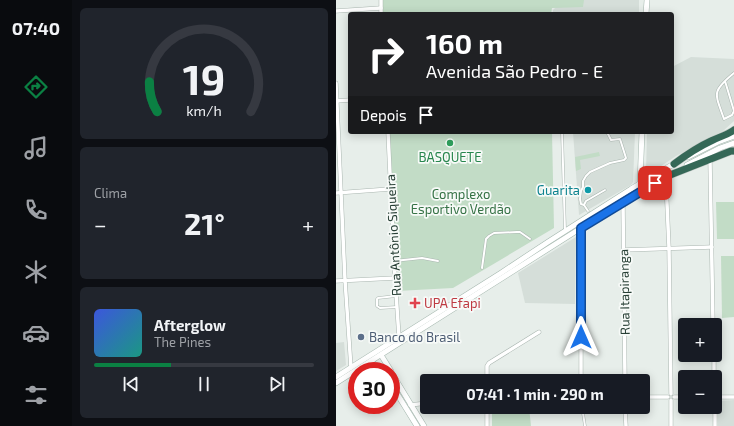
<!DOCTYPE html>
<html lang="pt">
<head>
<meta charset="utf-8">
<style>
  body { margin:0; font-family:"Exo 2",sans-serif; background:#20242c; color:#f1f3f6; height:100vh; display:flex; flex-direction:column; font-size:15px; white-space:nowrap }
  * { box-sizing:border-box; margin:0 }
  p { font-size:13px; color:#9ea1a6 }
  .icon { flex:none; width:22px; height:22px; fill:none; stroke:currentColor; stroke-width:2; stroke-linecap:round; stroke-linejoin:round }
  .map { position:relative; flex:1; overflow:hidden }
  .drawer { display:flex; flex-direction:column; gap:8px; padding:8px; background:#0d0f14; width:264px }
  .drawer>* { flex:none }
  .hud { position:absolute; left:12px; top:12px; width:326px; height:122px; border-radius:4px; box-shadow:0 2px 10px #0003; background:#202124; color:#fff; overflow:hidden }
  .buttons { position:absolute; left:342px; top:318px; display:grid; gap:8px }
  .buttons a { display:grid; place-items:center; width:44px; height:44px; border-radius:4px; background:#171b24; box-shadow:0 2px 10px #0003; font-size:20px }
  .speed { position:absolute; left:12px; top:362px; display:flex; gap:8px; font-size:20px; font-weight:700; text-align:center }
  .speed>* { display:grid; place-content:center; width:52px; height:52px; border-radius:50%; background:#171b24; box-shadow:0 2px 10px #0003; line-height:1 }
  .speed .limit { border:6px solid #d22; background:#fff; color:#111 }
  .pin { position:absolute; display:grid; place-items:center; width:34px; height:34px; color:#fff; margin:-17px; border-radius:8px; box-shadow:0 2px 6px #0006 }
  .me { position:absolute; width:44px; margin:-22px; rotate:0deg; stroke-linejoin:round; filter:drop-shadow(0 0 3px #0008) }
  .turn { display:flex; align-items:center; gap:14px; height:84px; padding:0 12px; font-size:18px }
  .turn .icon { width:52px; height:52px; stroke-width:2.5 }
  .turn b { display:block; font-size:28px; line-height:34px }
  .then { display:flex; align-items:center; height:38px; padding:0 12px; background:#0003; gap:8px; font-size:15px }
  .big { font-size:30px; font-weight:700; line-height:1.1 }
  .drawer .widget { flex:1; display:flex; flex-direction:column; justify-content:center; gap:6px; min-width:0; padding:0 14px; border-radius:6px; background:#20242c }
  .drawer .dial { align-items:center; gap:0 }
  .dial svg { height:104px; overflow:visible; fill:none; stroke:#363941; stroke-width:7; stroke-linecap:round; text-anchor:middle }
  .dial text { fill:#f1f3f6; stroke:none }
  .song { display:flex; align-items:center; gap:12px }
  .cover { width:48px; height:48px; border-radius:6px; background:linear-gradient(135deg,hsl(230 70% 55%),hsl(170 70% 35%)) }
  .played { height:4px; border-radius:2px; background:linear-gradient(90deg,#0b8043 35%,#363941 35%) }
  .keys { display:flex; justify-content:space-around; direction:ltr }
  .heat { display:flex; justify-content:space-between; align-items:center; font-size:22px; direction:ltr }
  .trip { position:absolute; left:84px; top:374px; width:230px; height:40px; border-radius:4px; background:#171b24; box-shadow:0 2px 10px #0003; font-weight:700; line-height:40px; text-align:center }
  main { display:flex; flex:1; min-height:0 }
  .tab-bar { display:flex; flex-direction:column; width:72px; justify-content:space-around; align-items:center; background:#090b0e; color:#9ea1a6 }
  .tab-bar .icon { width:28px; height:28px }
  .tab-bar .on { color:#0b8043 }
  .tab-bar b { font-size:18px; color:#f1f3f6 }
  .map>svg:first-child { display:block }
</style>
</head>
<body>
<main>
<nav class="tab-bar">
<b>07:40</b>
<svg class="icon on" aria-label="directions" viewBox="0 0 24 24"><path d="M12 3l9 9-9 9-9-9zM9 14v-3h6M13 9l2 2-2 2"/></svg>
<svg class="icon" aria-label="music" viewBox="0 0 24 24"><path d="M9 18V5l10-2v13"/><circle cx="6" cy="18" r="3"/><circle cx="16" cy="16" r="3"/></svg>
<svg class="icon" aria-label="phone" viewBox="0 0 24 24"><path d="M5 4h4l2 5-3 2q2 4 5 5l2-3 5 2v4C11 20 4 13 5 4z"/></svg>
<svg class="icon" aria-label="climate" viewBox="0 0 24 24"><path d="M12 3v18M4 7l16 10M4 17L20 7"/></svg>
<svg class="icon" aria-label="car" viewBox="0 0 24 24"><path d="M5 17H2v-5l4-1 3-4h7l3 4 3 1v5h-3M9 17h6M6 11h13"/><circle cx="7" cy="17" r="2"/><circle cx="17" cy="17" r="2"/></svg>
<svg class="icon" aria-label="filters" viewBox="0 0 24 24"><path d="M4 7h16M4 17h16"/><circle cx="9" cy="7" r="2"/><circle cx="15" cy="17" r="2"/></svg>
</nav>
<section class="drawer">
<div class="widget dial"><svg viewBox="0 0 100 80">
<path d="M14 69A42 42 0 1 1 86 69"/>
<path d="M14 69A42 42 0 0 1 8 46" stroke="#0b8043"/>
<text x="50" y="56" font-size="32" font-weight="700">19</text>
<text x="50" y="72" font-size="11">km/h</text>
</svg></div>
<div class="widget"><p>Clima</p>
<div class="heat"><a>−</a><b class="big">21°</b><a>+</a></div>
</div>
<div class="widget">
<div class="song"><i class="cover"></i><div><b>Afterglow</b><p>The Pines</p></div></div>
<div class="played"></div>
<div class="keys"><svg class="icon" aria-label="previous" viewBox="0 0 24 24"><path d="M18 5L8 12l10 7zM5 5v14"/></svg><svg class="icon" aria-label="pause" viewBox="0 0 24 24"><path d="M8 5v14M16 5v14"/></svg><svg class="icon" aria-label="next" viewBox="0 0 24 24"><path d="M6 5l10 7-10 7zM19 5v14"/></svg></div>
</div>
</section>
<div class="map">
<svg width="398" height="426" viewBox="0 0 398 426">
  <rect width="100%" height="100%" fill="#e7eeea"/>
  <g fill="#d5ded9">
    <path d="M 227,0 L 303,0 L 303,14 L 217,14 L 217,10 Z"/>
    <path d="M 355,57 L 398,59 L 398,121 L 387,131 L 340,156 L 313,174 L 310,173 L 311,132 L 336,132 L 336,67 Z"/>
    <path d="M 237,132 L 299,132 L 297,182 L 295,185 L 243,215 Z"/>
    <path d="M 240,237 L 239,304 L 189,303 L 182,273 Z"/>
    <path d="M 8,342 L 10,365 L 0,371 L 0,343 Z"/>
    <path d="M 398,400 L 398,426 L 382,426 L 381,401 Z"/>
  </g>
  <g fill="#c2dcc6">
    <path d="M 46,0 L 248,0 L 247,7 L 216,8 L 215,14 L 47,14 Z"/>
    <path d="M 52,132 L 216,132 L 218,228 L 117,288 L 61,291 Z"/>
    <path d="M 263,152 L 264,156 L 244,160 L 245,169 L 240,171 L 239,157 Z"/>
    <path d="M 380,202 L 398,202 L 398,239 L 381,239 Z"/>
    <path d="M 385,256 L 398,256 L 398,317 L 386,318 Z"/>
    <path d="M 156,407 L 193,407 L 195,426 L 156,426 Z"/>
  </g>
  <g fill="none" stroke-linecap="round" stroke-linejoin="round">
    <g stroke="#aab6b0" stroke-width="3">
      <g id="lane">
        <path d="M 389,81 L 398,111 L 396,115 L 388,119 C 379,93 375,92 398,73"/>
        <path d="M 226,132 L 229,230"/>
        <path d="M 248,205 L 250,201 L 269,190"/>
        <path d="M 252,211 L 248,205 L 245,204 L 244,199 L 245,191 L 247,187 L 247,181 L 250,176 L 254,172 L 274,163 L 288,160 L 290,158 L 284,139 L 275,140 L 271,132"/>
        <path d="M 58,261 L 86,258 L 102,261"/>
        <path d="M 146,268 L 150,239 L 153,236 L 158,233 L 181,232 L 184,232 L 194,239"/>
        <path d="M 60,296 L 42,298 L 41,299 L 41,306 L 44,308 L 61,307"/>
        <path d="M 246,407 L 249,426"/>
      </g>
    </g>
    <g stroke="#aab6b0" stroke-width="4.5">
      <g id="street">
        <path d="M 45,0 L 45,14"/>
        <path d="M 0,11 L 45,8"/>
        <path d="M 0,83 L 9,280 L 15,368"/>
        <path d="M 0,101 L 14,100"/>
        <path d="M 52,132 L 59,278 L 63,337"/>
        <path d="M 374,160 L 377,325"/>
        <path d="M 329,177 L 330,182 L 333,248 L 335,394"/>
        <path d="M 0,193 L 54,189"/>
        <path d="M 287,203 L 289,381"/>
        <path d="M 287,250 L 376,247"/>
        <path d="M 0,281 L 59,278"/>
        <path d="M 378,355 L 378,377"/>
        <path d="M 151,381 L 151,366 L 153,363 L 203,332"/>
        <path d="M 245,381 L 245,228"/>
        <path d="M 307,397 L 332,397"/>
        <path d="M 338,397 L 349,397"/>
        <path d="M 379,397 L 398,397"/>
        <path d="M 74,405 L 91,403"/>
        <path d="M 151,407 L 151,426"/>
        <path d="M 289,407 L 290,426"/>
        <path d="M 379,407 L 379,426"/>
        <path d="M 335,426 L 335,400"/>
      </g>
    </g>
    <g stroke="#a3b6ad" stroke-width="6">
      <g id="secondary">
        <path d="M 310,14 L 311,0"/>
        <path d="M 352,157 L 382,142 L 398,136"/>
        <path d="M 351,165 L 384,148 L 398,143"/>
        <path d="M 304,184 L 306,132"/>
        <path d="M 45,355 L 55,371"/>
        <path d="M 34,362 L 45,368 L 47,371"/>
        <path d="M 55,372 L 88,426"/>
        <path d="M 0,377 L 165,273 L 212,242 L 295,189 L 341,162"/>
        <path d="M 0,383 L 245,228 L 331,176"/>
        <path d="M 55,384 L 81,426"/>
      </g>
    </g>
    <g stroke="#c3c9c6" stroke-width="8">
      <g id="highway">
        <path d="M 338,164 C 350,155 362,147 375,141 C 383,137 391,135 398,130"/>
        <path d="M 329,177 L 395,151 L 398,151"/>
      </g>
    </g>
    <use href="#lane" stroke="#fff" stroke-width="2"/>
    <use href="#street" stroke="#fff" stroke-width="3.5"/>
    <use href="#secondary" stroke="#fff" stroke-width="5"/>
    <use href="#highway" stroke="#356857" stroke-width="7"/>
  </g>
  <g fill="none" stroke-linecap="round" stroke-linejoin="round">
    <g stroke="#114b97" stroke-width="10">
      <path id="route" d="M 245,337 L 245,228 L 319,183"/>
    </g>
    <use href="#route" stroke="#1a73e8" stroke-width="7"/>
  </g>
  <circle fill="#2e9e5b" stroke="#f7faf8" stroke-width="1.5" cx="114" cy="143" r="4"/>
  <circle fill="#0f9aa8" stroke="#f7faf8" stroke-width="1.5" cx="252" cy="190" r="4"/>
  <path fill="#e0444e" stroke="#f7faf8" stroke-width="1.5" d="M77 297h4v4h4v4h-4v4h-4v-4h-4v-4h4z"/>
  <circle fill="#5c6f8a" stroke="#f7faf8" stroke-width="1.5" cx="25" cy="337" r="4"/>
  <g text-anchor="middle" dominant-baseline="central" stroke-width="3.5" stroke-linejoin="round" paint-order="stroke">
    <g font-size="13" fill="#27864d" stroke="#f7faf8">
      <text x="114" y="157">BASQUETE</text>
    </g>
    <g font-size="13" fill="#0d838f" stroke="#f7faf8" text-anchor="end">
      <text x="244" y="190">Guarita</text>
    </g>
    <g font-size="13" fill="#357245" stroke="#f7faf8">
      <text x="125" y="194">Complexo<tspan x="125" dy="15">Esportivo Verdão</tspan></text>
    </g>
    <g font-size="13" fill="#273f35" stroke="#f7faf8">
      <text transform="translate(57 235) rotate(-93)">Rua Antônio Siqueira</text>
      <text transform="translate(288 292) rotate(-91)">Rua Itapiranga</text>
    </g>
    <g font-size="13" fill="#be3a42" stroke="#f7faf8" text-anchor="start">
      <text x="88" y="303">UPA Efapi</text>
    </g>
    <g font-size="13" fill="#4e5e75" stroke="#f7faf8" text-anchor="start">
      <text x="33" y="337">Banco do Brasil</text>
    </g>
  </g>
</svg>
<div class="buttons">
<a>+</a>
<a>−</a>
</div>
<div class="speed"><div class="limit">30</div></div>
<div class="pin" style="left:319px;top:183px;background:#d93025"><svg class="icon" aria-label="arrive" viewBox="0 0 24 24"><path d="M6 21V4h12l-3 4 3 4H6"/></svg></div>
<svg class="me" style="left:245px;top:337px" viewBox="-20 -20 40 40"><path d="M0-17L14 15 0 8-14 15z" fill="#1a73e8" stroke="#fff" stroke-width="4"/></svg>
<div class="trip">07:41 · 1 min · 290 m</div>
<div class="hud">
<div class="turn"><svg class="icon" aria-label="right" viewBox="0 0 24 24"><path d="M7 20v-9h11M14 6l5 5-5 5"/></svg><div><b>160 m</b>Avenida São Pedro - E</div></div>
<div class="then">Depois<svg class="icon" aria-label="arrive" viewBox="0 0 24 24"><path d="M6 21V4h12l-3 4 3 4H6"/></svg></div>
</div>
</div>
</main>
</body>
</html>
